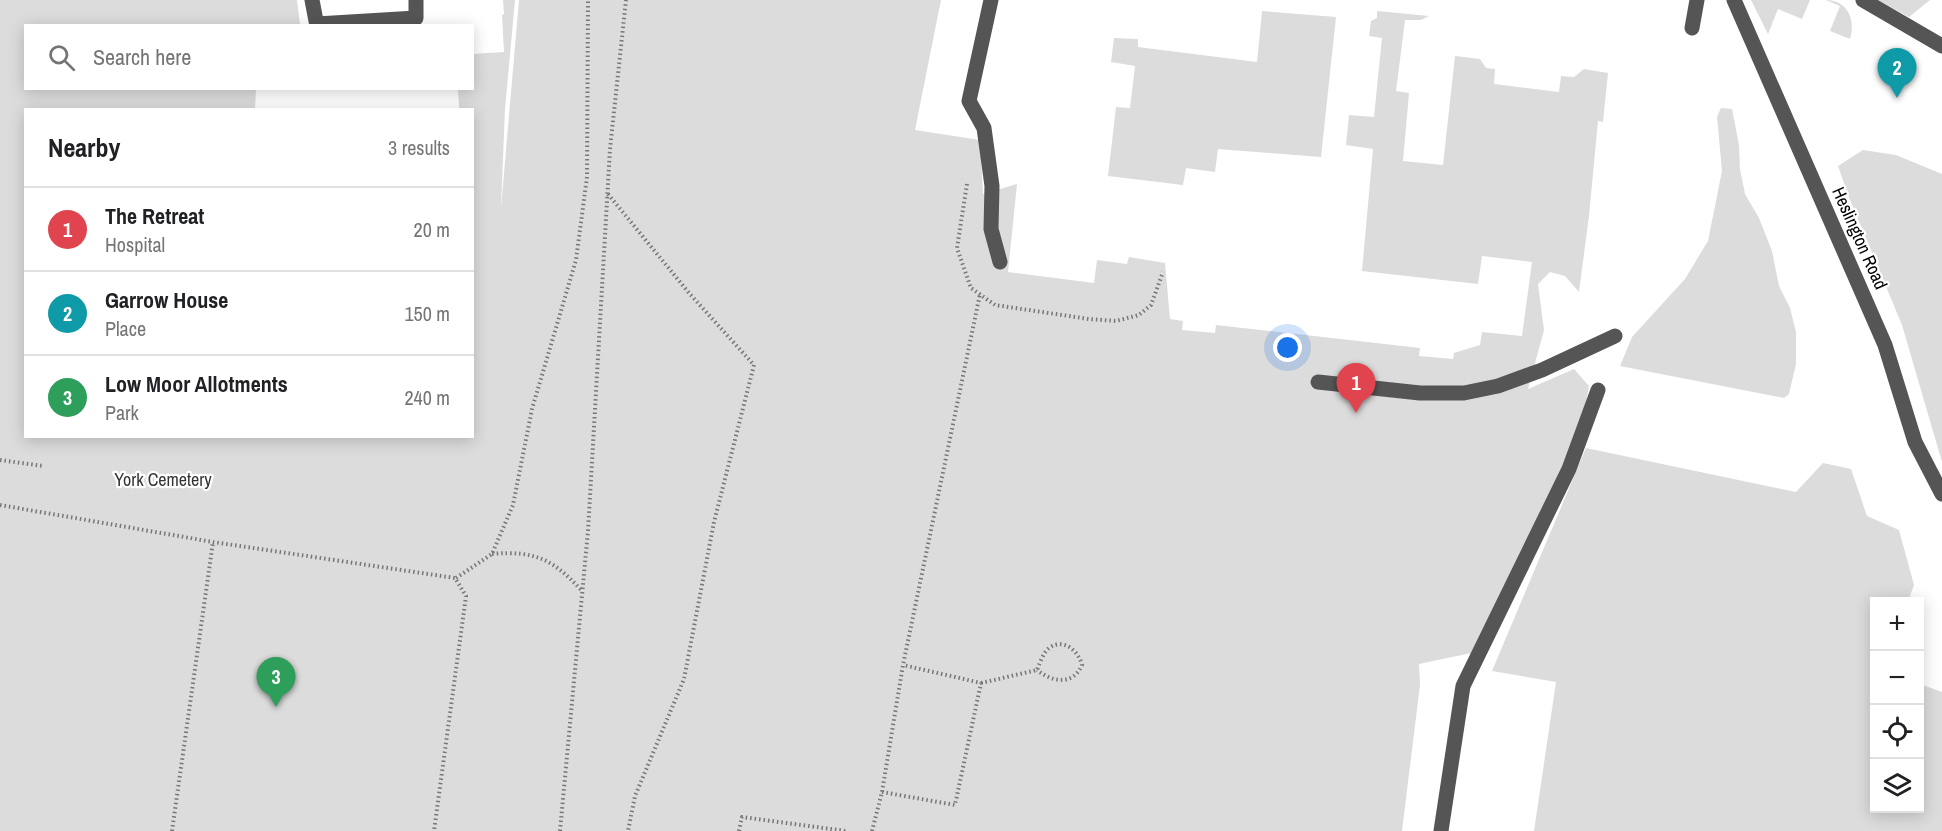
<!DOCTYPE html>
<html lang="en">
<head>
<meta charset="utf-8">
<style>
  :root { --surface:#fff; --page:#f2f2f2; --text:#202124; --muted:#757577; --line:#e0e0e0; --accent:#db2777 }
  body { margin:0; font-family:"Archivo Narrow",sans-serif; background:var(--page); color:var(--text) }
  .controls { position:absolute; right:18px; bottom:18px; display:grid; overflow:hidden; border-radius:0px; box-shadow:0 3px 15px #0003 }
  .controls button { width:54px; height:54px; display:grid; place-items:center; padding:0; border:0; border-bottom:2px solid var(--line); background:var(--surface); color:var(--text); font:30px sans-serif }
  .you { position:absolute; left:1288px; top:348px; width:21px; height:21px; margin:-15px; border:4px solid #fff; border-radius:50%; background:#1a73e8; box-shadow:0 0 0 9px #1a73e833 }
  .badge { display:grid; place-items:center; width:39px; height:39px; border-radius:50%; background:var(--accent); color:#fff; font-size:20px; font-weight:700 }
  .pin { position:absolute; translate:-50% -50px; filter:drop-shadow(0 2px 3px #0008) }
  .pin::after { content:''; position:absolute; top:32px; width:21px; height:18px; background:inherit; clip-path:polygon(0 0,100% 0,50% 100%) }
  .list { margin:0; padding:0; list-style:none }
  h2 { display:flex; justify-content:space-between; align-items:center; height:78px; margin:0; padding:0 24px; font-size:26px }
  h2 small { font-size:20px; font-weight:400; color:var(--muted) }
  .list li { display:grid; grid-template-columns:39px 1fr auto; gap:18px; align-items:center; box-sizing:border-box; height:84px; padding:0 24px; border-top:2px solid var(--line) }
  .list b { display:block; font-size:22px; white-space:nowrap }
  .list p { margin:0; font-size:20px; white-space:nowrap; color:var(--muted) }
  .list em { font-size:20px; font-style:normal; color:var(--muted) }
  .icon { flex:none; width:33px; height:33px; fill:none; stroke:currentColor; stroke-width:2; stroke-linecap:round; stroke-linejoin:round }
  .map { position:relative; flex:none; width:1942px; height:831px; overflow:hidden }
  .search { position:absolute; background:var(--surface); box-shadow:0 3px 15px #0003; left:24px; top:24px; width:450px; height:66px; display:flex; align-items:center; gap:15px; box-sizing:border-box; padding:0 21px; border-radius:0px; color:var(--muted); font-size:22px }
  .panel { position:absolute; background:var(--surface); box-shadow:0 3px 15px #0003; left:24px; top:108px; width:450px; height:330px; border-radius:0px }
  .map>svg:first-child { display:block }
  .green { fill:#dcdcdc }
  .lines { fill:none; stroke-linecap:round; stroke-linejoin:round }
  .path { stroke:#777; stroke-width:4; stroke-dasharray:1.5 3; stroke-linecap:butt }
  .minor { stroke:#555; stroke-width:15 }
  .labels { text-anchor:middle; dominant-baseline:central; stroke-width:4.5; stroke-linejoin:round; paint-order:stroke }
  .street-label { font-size:18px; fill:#000; stroke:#fff }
  .park-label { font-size:18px; fill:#333; stroke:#fff }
</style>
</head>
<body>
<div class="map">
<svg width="1942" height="831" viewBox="0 0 1942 831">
  <rect width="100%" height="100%" fill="#fff"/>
  <g class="green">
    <path d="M0,0H297L300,25L26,26V88L256,89L255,109L26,110V436H472V110L428,109L459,108L458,89L472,88L473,54L504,52L502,15L504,14L503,0H515L505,109L501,208L519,0H941L915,130L980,140L983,194L1017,184L1008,272L1094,283L1097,260L1127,264L1129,257L1165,263L1170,319L1183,321L1182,330L1215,333L1216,325L1420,348L1419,356L1453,359L1454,353L1480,345L1482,332L1522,336L1532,262L1482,256L1478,284L1362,271L1373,149L1346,145L1349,115L1374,117L1382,38L1369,36L1371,21L1377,18V11L1429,16L1421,20H1405L1396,91L1409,93L1403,161L1443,165L1455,56L1480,59L1486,68L1495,69L1494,84L1559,92L1561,76L1574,77L1584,69L1608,73L1603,122L1598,121L1589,216L1579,292L1565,276L1550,272L1538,284L1544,330L1528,389L1574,369L1589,386L1579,440L1476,652L1419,664L1420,685L1402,831H0Z"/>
    <path d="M1751,0H1810L1802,19L1778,9L1768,34Z"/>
    <path d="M1826,0C1848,0 1856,21 1850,39L1830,31L1840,6Z"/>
    <path d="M1878,0H1930L1909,17Z"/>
    <path d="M1262,11L1336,17L1321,157L1218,149L1215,172L1186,168L1183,185L1108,176L1116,107L1130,108L1135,66L1111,62L1114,38L1138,39V47L1257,62Z"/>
    <path d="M1721,108L1732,109L1739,145L1740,169L1745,194L1759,218L1772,251L1779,286L1790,308L1796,332V364L1789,394L1784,398L1620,366L1632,337L1685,279L1708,241L1722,171L1717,117Z"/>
    <path d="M1863,150L1896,155L1942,174V462L1902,325L1848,195L1838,166Z"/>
    <path d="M1586,448L1796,492L1823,463L1851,469L1867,516L1899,530L1914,585L1908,601L1874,602V808H1920V684L1942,692V831H1534L1556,682L1492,671Z"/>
  </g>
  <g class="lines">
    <g class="path">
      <path d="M967,184L957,248L971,288L995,305L1089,319L1116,321L1139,315L1151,305L1163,272"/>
      <path d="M608,194L689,293L754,365L714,522L684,679L635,796L628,831"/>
      <path d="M0,460L43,466"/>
      <path d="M0,505L213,542L455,578L466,596L434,831"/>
      <path d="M492,554C535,550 554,560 582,591"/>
      <path d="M456,578L492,554L513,505L532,409L576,260L587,177L588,0"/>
      <path d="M981,683L1037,670C1040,663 1043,653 1049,648C1064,637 1079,652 1082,665C1073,686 1052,682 1037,670"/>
      <path d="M882,792L955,805L981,683L903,665"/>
      <path d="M172,831L213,542"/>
      <path d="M560,831L588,531L610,149L626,0"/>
      <path d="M739,831L742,817L846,831"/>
      <path d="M872,831L882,792L903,665L980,294"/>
    </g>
    <g class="minor">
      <path d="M312,0L317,26"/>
      <path d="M991,0L969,101L984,128L992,186L991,229L1000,262"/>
      <path d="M1734,0L1885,345L1915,442L1942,494"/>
      <path d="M1863,0L1942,46"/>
      <path d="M317,24L416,18V0"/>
      <path d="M1692,28L1697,0"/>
      <path d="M1318,382L1420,393H1464L1498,386L1542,370L1615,336"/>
      <path d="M1441,831L1463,686L1569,469L1598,390"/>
    </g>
  </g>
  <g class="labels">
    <g class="street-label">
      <text transform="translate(1860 238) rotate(66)">Heslington Road</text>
    </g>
    <g class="park-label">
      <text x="163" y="479">York Cemetery</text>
    </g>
  </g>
</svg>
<div class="controls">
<button>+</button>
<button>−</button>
<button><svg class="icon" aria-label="locate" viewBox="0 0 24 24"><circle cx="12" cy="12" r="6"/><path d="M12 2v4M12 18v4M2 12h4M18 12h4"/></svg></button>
<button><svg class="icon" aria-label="layers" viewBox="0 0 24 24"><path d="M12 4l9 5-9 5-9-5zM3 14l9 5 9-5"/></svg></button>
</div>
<div class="you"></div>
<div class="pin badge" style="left:1356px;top:413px;background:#e0444e">1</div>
<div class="pin badge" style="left:1897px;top:98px;background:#0f9aa8">2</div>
<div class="pin badge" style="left:276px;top:707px;background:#2e9e5b">3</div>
<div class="search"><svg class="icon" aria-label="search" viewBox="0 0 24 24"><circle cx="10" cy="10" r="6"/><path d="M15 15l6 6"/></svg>Search here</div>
<section class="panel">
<h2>Nearby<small>3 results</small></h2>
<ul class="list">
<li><span class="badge" style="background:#e0444e">1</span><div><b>The Retreat</b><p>Hospital</p></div><em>20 m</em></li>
<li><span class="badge" style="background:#0f9aa8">2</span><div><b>Garrow House</b><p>Place</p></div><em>150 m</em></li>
<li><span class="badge" style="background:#2e9e5b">3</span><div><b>Low Moor Allotments</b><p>Park</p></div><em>240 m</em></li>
</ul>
</section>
</div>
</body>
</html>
